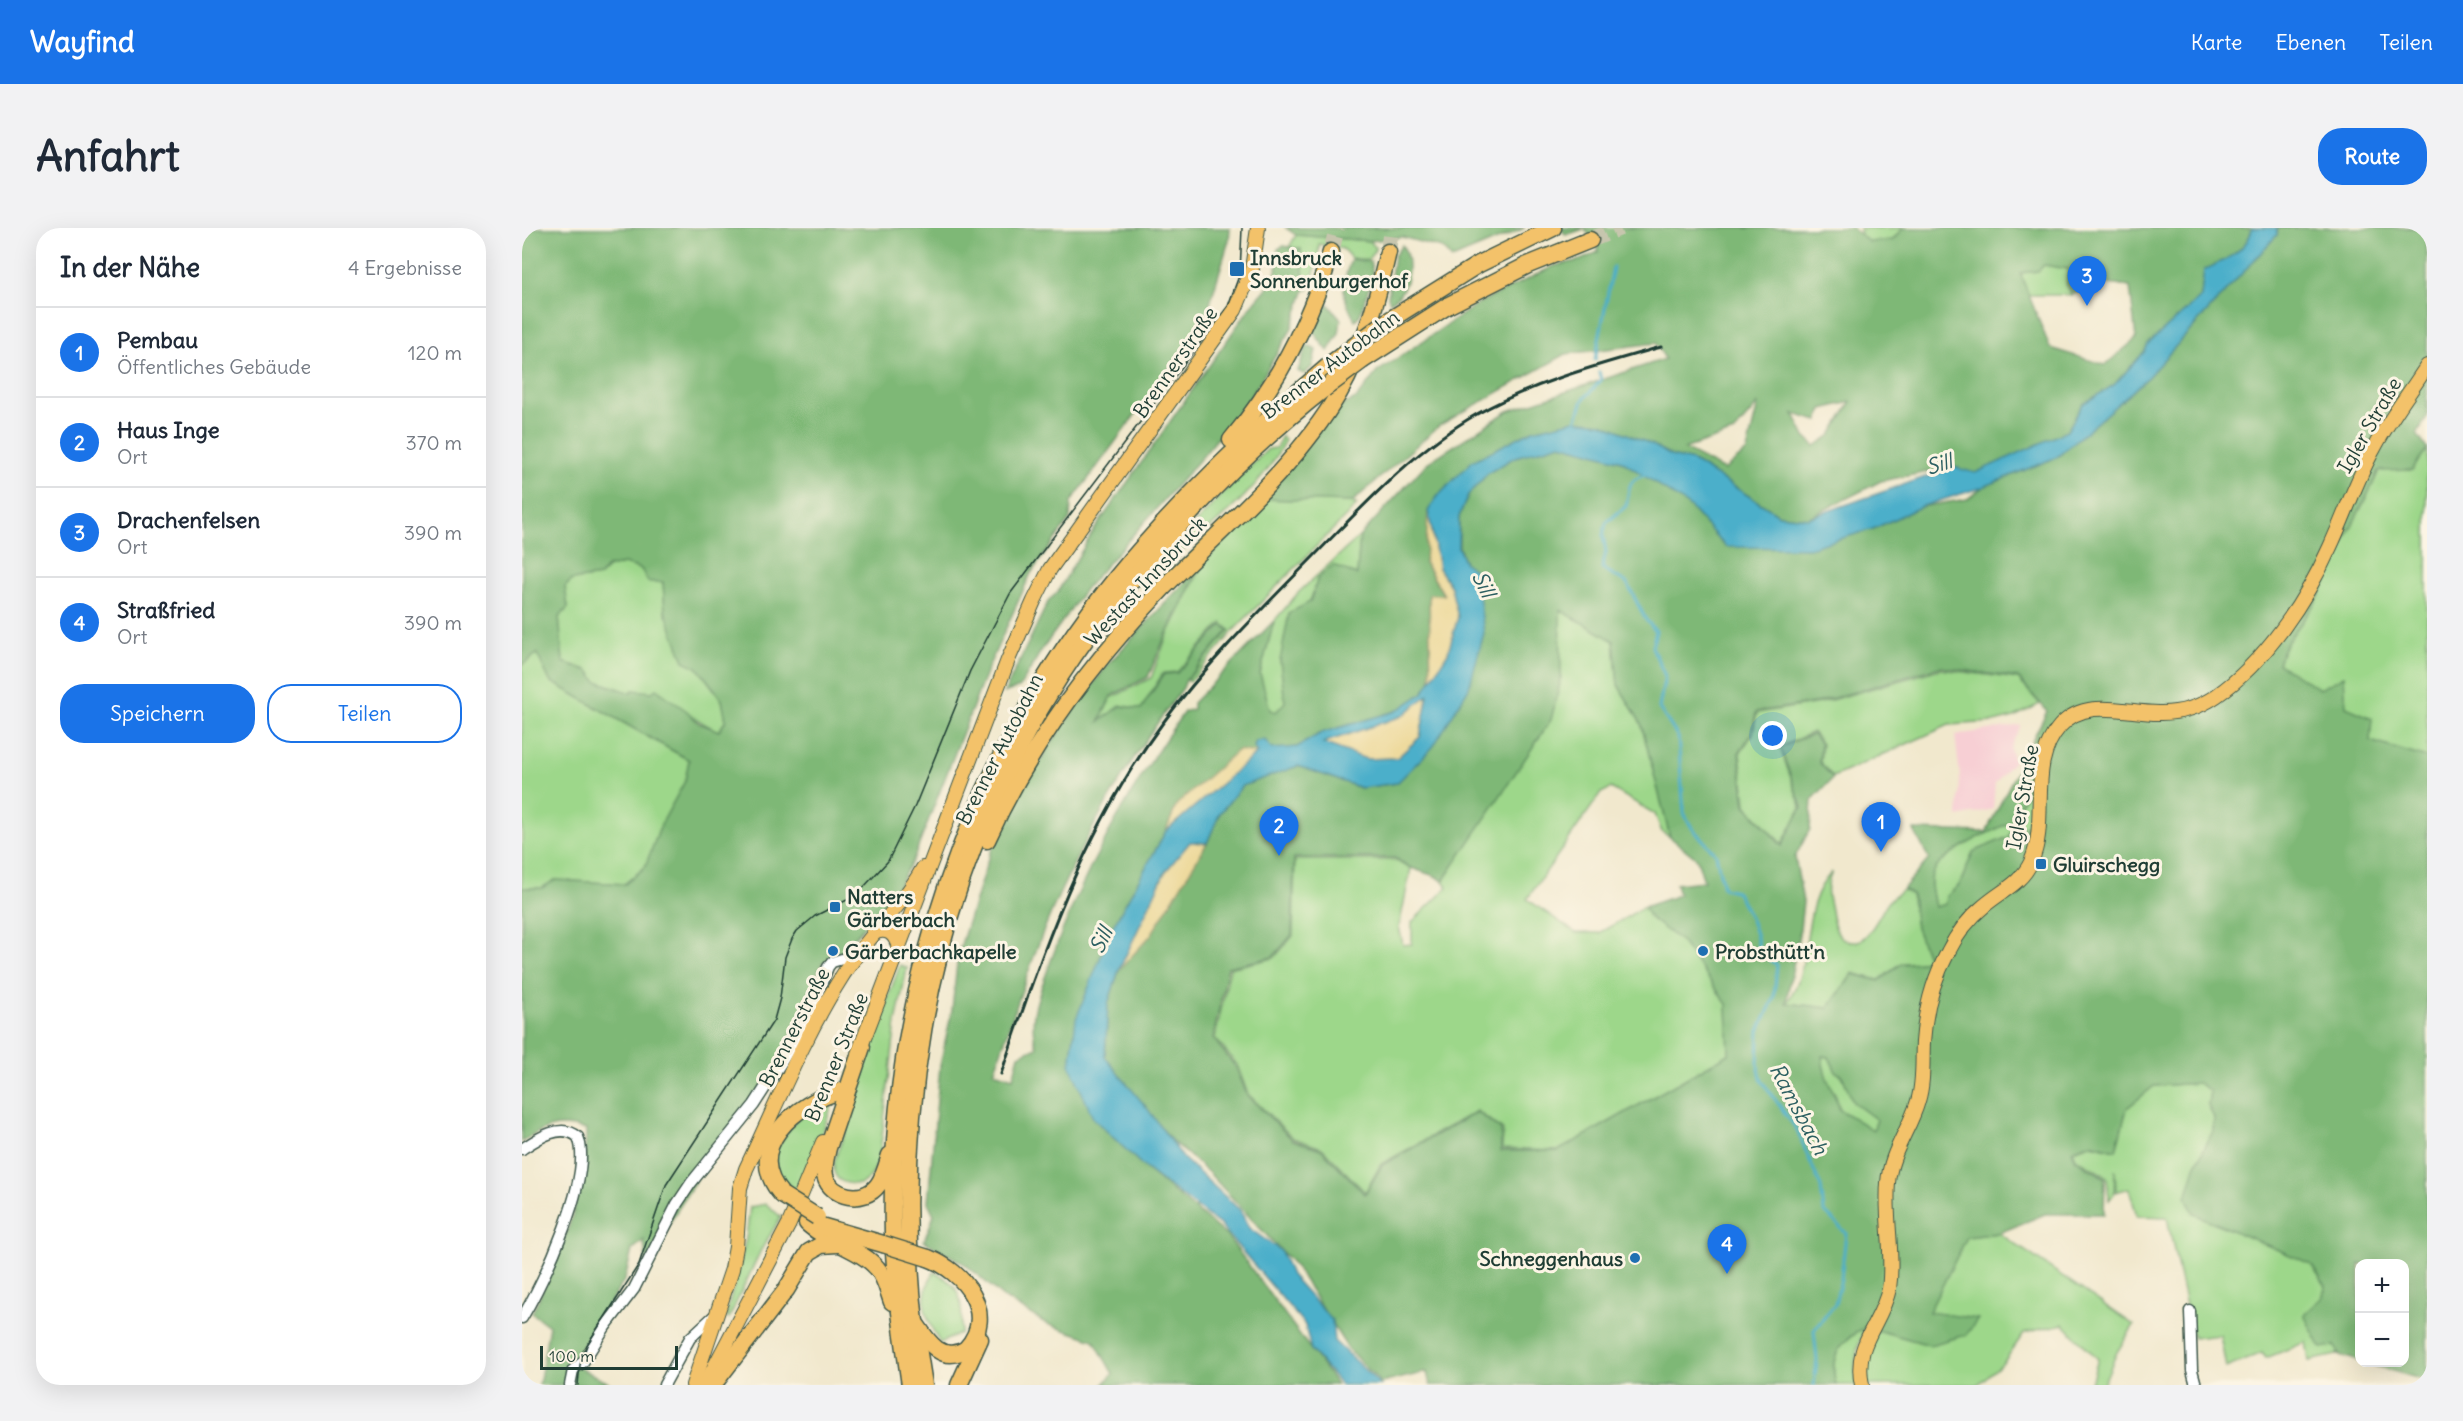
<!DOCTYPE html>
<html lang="de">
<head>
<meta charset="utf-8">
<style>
  :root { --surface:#fff; --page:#f2f2f3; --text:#1f2937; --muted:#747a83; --line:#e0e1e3; --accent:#1a73e8 }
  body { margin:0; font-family:Delius,sans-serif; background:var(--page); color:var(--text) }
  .controls { position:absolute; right:18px; bottom:18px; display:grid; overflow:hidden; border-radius:12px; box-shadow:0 6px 24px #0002 }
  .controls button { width:54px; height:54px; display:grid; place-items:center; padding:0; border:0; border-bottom:2px solid var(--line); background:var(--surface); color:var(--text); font:30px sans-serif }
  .scale { position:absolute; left:18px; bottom:15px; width:138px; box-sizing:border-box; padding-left:6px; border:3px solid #1f3d34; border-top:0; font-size:16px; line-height:21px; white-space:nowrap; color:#1f3d34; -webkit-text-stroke:4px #fcf5e5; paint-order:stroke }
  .you { position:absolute; left:1251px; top:508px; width:21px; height:21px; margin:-15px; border:4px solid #fff; border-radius:50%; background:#1a73e8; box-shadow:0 0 0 9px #1a73e833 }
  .badge { display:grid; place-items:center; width:39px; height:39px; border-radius:50%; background:var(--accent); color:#fff; font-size:20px; font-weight:700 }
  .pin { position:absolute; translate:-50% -50px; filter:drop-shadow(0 2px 3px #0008) }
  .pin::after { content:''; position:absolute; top:32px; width:21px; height:18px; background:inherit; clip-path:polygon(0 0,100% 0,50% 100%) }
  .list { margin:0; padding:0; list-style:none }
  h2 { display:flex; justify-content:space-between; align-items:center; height:78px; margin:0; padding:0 24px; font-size:26px }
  h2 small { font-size:20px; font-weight:400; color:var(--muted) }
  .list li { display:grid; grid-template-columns:39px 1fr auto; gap:18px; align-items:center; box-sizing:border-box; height:90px; padding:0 24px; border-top:2px solid var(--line) }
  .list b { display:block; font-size:22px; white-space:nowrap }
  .list p { margin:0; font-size:20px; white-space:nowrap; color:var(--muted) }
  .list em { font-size:20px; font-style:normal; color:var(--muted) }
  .actions { display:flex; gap:12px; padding:18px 24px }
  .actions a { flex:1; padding:14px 0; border:2px solid var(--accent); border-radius:24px; text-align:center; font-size:21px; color:var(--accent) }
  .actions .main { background:var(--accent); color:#fff }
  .map { position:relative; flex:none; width:1905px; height:1157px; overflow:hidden; border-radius:24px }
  header { display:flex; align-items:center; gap:36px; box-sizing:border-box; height:84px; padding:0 30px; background:var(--accent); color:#fff }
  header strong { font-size:28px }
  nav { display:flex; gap:33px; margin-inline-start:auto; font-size:21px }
  .intro { display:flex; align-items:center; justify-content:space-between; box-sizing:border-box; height:144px; padding:0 36px }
  h1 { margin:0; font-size:42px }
  .button { padding:15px 27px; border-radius:24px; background:var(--accent); color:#fff; font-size:21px; font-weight:700 }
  main { display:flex; gap:36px; padding:0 36px }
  aside { flex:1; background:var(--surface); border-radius:24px; box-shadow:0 6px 24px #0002 }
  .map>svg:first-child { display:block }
  .built { fill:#f7cfd4 }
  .green { fill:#9dd78a; stroke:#5e8a5f; stroke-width:1.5 }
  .forest { fill:#7eb876; stroke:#4e7a55; stroke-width:1.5; fill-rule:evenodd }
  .sand { fill:#eeda9e; stroke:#868c69; stroke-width:1.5 }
  .water { fill:#4bafca; stroke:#35767f; stroke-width:1.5; fill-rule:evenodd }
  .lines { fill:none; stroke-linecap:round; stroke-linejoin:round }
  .stream { stroke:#4bafca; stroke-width:3 }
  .highway-tunnel { stroke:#c7c6ae; stroke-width:16; stroke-dasharray:16 8; stroke-linecap:butt }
  .minor-casing { stroke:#3e574b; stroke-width:13 }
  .major-casing { stroke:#3e574b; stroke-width:16 }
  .highway-casing { stroke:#3e574b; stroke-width:19 }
  .minor { stroke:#fff; stroke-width:10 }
  .major { stroke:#f3c26a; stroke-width:14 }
  .highway { stroke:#f3c26a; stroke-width:16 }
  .tram { stroke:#1f3d34; stroke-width:1.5 }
  .rail { stroke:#1f3d34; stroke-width:3 }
  .highway-bridge-casing { stroke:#3e574b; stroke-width:19; stroke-linecap:butt }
  .highway-bridge { stroke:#f3c26a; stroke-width:16 }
  .poi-dot { fill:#1f6fb2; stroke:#fcf5e5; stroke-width:2 }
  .labels { text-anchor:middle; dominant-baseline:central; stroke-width:6; stroke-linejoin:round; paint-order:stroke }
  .poi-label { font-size:20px; font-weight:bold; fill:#1f3d34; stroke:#fcf5e5; text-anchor:start }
  .street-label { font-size:20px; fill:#1f3d34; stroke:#fcf5e5 }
  .water-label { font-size:21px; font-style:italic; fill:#2c5f61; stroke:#fcf5e5 }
</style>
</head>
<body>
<header>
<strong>Wayfind</strong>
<nav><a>Karte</a><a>Ebenen</a><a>Teilen</a></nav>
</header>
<div class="intro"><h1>Anfahrt</h1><a class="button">Route</a></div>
<main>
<aside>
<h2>In der Nähe<small>4 Ergebnisse</small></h2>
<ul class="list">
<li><span class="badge">1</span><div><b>Pembau</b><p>Öffentliches Gebäude</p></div><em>120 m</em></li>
<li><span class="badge">2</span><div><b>Haus Inge</b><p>Ort</p></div><em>370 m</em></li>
<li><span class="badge">3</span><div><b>Drachenfelsen</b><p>Ort</p></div><em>390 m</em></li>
<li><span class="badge">4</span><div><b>Straßfried</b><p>Ort</p></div><em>390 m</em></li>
</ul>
<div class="actions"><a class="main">Speichern</a><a>Teilen</a></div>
</aside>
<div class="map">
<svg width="1905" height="1157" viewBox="0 0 1905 1157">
  <rect width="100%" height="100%" fill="#fcf5e5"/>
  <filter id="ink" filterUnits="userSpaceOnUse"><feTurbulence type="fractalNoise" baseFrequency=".0167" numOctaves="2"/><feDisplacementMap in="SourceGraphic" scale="12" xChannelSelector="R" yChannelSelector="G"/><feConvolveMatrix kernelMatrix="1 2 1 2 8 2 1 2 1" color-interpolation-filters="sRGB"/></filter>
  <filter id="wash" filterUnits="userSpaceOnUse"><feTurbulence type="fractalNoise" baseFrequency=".008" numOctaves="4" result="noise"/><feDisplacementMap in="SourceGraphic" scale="24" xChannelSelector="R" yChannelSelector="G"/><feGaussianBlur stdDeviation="1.35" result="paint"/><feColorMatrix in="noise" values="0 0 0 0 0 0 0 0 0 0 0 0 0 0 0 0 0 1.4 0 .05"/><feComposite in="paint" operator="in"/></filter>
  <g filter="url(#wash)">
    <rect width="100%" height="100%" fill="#f1e8cd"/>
    <path class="built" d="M1499,497L1488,520L1492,533L1473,555L1471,581L1436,589L1438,549L1433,507Z"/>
    <g class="green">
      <path d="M1338,0H1381L1371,12L1347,14L1339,8Z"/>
      <path d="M774,7L848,13L854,20L846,32L829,30L821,21L797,16L796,33L786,62L783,61L779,22L767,19Z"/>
      <path d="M1522,37L1546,41L1545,57L1549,67H1506L1498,45L1516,43Z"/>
      <path d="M760,208L763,212C741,259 696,293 657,326L656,331L629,359L628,356L647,324L702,264L746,221L754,220Z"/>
      <path d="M1905,221V530L1848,513L1824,479L1756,436C1762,411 1782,395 1794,373C1807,351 1816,328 1826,305C1836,284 1848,265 1857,242H1890Z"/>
      <path d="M742,271L830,274L835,277L712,402L668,454L665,452L708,402L700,395L655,444L641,445L619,481L598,477L578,493L589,470L629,450L645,408L682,334Z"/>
      <path d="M838,308L835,347L796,350L788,374L758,433L763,475L754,484L748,482L738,446L752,393L777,364Z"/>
      <path d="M102,336L119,341L141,354L143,383L175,439L200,472L204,492L197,503C162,489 155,466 111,462L109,465L74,453L67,443L41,434L37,389L46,380L43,359L50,352L78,348L85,340Z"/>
      <path d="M1038,381L1092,413L1096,457L1119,495L1148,609L1140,604L1133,586L1089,560L1079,565L1005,671L1054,705H1077L1122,679L1128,690L1159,713L1205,776L1207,826L1036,923L980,921L981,902L955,883L859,936L843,964L800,920L771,910L726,866L715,837L693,810L708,740L752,730L771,708L773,632H873L889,640L877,699L881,717L890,716V694L926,659L921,653L1029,491L1039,451Z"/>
      <path d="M15,425L28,453L167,532L163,553L139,597L123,639L102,656L33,652L20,660H0V437Z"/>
      <path d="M1418,441L1496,451L1518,476L1492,489L1472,494L1427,497L1311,549L1298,534L1300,516L1291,504L1258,519L1279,579L1260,616L1224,577L1223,565L1216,566L1218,552L1222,561L1218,525L1231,506L1235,485L1299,475Z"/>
      <path d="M1509,555L1508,597L1490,603L1486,609L1451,624L1438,656L1426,668L1425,676L1413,680C1412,671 1408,660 1409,652C1411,628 1471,602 1490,594Z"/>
      <path d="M1310,644C1301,664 1308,670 1310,689C1312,697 1315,708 1323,712C1344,723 1356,688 1366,674C1370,669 1375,666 1380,662L1389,666L1394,700L1407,734L1379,735L1357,752L1331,745L1306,780L1264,775C1294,738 1275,680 1310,644Z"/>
      <path d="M378,737L385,740L374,794L357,932L349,948L339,956C291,958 320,918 327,895C329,887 328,879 329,871Z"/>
      <path d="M1299,828L1307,829L1314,844L1320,847L1331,874L1355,892L1351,903L1318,882L1313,865L1303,851Z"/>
      <path d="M1676,855L1688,863L1686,877L1692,890L1691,903L1673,939L1672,986L1789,1036L1804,1057L1800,1070L1812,1118L1819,1126L1787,1133L1784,1114L1744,1130L1740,1125L1704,1140L1698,1107L1671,1110L1645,989L1615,988L1607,960L1594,964L1593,941L1592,966L1587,972L1585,949L1554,930L1551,922L1569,916L1594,922L1605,880L1632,858Z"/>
      <path d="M312,871L294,923L272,969L253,947V922L275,890Z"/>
      <path d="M244,976L259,989L239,1022L207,1090L204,1088L224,1011L228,979Z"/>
      <path d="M1477,1005L1612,1097L1595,1124L1581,1157L1569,1155L1576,1131L1541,1096L1502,1105L1482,1134L1455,1157H1345L1343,1131L1355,1102L1408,1117L1406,1085L1445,1009Z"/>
      <path d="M412,1044C442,1057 440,1076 439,1105L418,1115C403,1089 395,1072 412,1044Z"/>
      <path d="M1344,1099C1334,1117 1331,1137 1335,1157H1314C1306,1127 1319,1112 1344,1099Z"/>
    </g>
    <g class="forest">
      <path d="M0,0H708L707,12L683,92L549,274L548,291L509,345L466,440L391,632L373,663L320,724L300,735L259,832L228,882L196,915L124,1034L122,1012L110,1022L103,1051L60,1120L58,1140L87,1155L86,1157H17L27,1098L10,1085C38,1026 64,968 64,902C37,894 24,898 0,914V660H20L33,652L103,656L123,639L139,597L163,553L167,532L28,453L15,426L0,437ZM102,336L119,341L126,354H141L143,383L162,433L175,439L193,462L200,472L204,492L197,503L177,495L165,483L134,461L130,464L111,462L109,465L74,453L67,443L41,434L37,389L46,380L43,359L50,352L78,348L85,339Z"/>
      <path d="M764,0H1003L930,31L920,20L880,9L848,13L774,7Z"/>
      <path d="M1038,0H1330L1347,14L1371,12L1381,0H1730C1727,22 1700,34 1682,42L1679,69L1626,116L1623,123L1592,157L1561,176L1545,203L1453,246L1432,239L1359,253L1286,290L1257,287L1171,233L1149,228L1131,217L1011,202L951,233L915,269L903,335L922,368L907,367L909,453L901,465L874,483L799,505L775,519L735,525L655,576L644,603L590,700L571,890L623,940L706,1009L815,1157H581L591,1146L572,1112L525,1096L482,1070L443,1036L402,1013L412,987L406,974L418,838L430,782L436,726L468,625L496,566L542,496L586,436L679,337L644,407L626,449L589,468L577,494L599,478L619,481L642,446L655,445L700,397L707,402L664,452L661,460C609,528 566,602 531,680C508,733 491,790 472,844L491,850L497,827L515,819C504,790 519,763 528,735C561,642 606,565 662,484L671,481V475L752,393L738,446L748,482L754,484L763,474L758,433L767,385L788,374L796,350L811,337L835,347L838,308L905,235L986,183L1143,131L1134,115L1044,126L918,197L830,274L742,271L814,180L834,171L855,144L959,74L1032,38L1059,32L1076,24V17L1062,1L1044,7ZM1522,37L1546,41L1545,57L1549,67L1578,55L1608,59L1614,111L1583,137L1528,120L1498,45L1516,43ZM1329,174L1309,207L1293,218L1283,209L1272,186L1296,193L1300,181ZM1236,176L1225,223L1202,242L1162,221L1212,204Z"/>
      <path d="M1756,0H1905V189L1895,206L1905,221L1890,242L1856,243C1848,265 1836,284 1826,306C1816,328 1807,351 1794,373C1782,395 1762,410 1756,436L1798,461L1822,448L1824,479L1850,490L1848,513L1905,530V1153L1843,1135L1882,1134V1036H1838L1837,1133L1814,1126H1818L1812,1118L1799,1120L1782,1087L1800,1070L1804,1058L1789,1036L1672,986L1664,969L1673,939L1691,903L1692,890L1686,877L1688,863L1676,855L1632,858L1605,880L1594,922L1569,915L1550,922L1553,931L1583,950L1582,986H1523L1477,1005L1445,1009L1407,1084L1456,1091L1444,1107L1408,1117L1344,1099C1319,1112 1306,1127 1314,1157H908L905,1144L859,1155L826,1121L774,1039L687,945L649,912L583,829L586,776L597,742L629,706L685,615L698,585L720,558L776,538L839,560L875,555L947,460L943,335L937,319V289L946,267L966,245L993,229L1039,216L1100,233L1167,278L1204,319L1351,301L1398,279L1445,271L1461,259L1535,229L1622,153L1755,7ZM1038,382L1092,413L1096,457L1119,495L1148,609L1175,631L1182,653L1154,656L1157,667L1122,679L1128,690L1159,713L1205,776L1207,826L1036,923H979V902L955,884L860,937L843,966L799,921L771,912L725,867L714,839L691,810L706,739L751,729L770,707L772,630H873L889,640L913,648L921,653L1029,492L1039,451ZM1418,439L1496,450L1525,483L1464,604L1392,602L1407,631L1381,661L1390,666L1394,700L1407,733L1379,736L1357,753L1331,746L1306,780L1264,775L1278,701L1281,674L1273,629L1288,601L1290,572L1311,550L1297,534L1299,516L1291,506L1258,519L1280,579L1260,618L1223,577L1217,525L1230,505L1234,484L1298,474ZM1509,556L1508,597L1490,603L1486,609L1451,624L1438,656L1425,668L1424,676L1413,679C1412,671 1408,660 1409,652C1411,628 1471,602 1490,594ZM1300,828L1307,829L1314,844L1320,847L1331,874L1355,892L1351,902L1318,882C1312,862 1302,851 1300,828Z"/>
      <path d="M880,17C891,34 887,64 868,74L866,69L872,28Z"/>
      <path d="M761,18L779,21L783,61L769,102L727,172L681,228L564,360L519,423L498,459L482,465L527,372L535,365L572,302L727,81L751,53L755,39L756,21Z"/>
      <path d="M829,31L849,34L851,47L838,87L833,92C818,66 820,57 829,31Z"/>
      <path d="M806,76L819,91L817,105L806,123L792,105L795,90Z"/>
      <path d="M787,118L794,122L790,139L782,146L776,143L783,121Z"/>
    </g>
    <g class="sand">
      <path d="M906,283L917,340L929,359L936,389L926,425L909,453L907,366L922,367L903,335Z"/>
      <path d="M906,466L898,509L875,530L844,531L800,515L880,488Z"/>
      <path d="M716,522L735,525L644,603L655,576Z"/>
      <path d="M668,614L685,615L629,707L597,742L643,644Z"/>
    </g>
    <path class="water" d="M1730,0H1755V7L1622,153L1535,229L1461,259L1398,279L1351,301L1287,320L1204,319L1167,278L1100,233L1039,216L993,229L966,245L946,267L937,289L936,319L943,335L954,344L962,405L947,460L911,519L875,555L839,560L776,538L720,558L698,585L685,615L668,614L643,644L597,742L586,776L583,829L625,880L662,931L718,982L727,1000L759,1023L769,1047L810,1092L812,1113L859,1157H819L789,1122L783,1097L698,997L623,940L571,890L548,837L554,791L590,700L644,603L735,525L732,519L734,513L743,512L750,521L775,519L799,505L874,483L901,465L926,425L936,389L929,359L917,340L906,283L915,269L950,233L1011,202L1053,192L1080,195L1131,217L1149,228L1171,233L1257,287L1286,290L1432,239L1453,245L1545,203L1561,176L1592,157L1623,123L1626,116L1679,69L1682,42C1700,34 1727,22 1730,0ZM906,467L898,509L875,530L844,531L801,515L880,488Z"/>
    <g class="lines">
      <g class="stream">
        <path d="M1073,132L1091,39"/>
        <path d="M1053,196L1061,172L1079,152L1077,144"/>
        <path d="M1124,247C1104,251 1108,262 1104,278L1084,295L1081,307L1084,324L1080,340L1105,355L1124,392L1134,403L1130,419L1143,448L1137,480L1156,509L1162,585L1170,600L1194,626L1201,660L1214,663C1225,682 1235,701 1237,722L1255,737L1252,770L1237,803L1236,837L1240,853L1275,902L1299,959L1302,983L1324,1005L1319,1051L1313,1076L1292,1102L1295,1132L1292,1157"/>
      </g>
    </g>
  </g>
  <g filter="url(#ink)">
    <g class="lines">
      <g class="highway-tunnel">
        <path d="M1068,12L1098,0"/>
        <path d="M809,24L815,0"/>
        <path d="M866,24L869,0"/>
      </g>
      <g class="minor-casing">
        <g id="minor">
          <path d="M0,921C15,911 39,894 56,909C72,948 21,1054 0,1090"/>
          <path d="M1668,1083L1670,1142L1674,1157"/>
          <path d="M48,1157L51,1142L61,1134L83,1099L112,1061L155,976L169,955L232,877L259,835L287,787L306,739L310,734L320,731L329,735"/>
          <path d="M142,1157L168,1110L194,1086"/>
        </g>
      </g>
      <g class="major-casing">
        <g id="major">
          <path d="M351,705C365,699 373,705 377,720"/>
          <path d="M336,826L486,432L512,373L528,341L713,82L730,41L736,0"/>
          <path d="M171,1157L210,1041L214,1019L218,960L224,941C254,878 281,810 319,750C343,711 379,680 401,640"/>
          <path d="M183,1157L267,996L301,914"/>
          <path d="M1340,1157C1331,1115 1359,1097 1367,1061C1372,1026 1363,990 1366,955C1368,925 1388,901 1396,873C1402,854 1400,833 1401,814C1403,782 1411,752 1426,724C1435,706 1447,690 1462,678C1479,663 1499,656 1509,634C1528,591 1504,536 1538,498C1565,468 1605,486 1639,485C1659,485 1678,479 1694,468C1743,434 1784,373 1808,319C1823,287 1834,253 1851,222C1866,193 1887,166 1905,138"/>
        </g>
      </g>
      <g class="highway-casing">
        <g id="highway">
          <path d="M861,96L957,36L1031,0"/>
          <path d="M841,132L927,77L1006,37L1068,12"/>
          <path d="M709,212C756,156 788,93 809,24"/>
          <path d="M465,612C507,518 570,434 641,360C702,299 773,240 817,165C842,121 855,72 866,24"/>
          <path d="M340,819L306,920C304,929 301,938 303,948C309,970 342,976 356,957C362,949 365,937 368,927"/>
          <path d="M260,967C219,920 275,874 319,863"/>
          <path d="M285,995C305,1014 339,1021 355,1040C363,1049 366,1063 370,1074"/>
          <path d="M295,997L361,1016"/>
          <path d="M394,1096C406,1114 420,1136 444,1121C476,1086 442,1043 406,1030"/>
          <path d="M191,1157L264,1062L287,1024L299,1017L315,1016"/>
          <path d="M388,1157C381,1107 373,1056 371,1006C365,768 446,533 595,349C660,270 733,200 811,134"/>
          <path d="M402,1157C361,920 400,674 526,468C560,411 602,360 646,310C694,256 745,206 802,161"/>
          <path d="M437,1157L458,1111"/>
        </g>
      </g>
      <use href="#minor" class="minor"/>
      <use href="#major" class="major"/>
      <use href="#highway" class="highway"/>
      <path class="tram" d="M56,1157L58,1137L65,1117L117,1036L144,957L252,792L258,770L263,729L270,711L275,703L293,688L325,672L340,661L366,633L393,578L448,443L488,366L706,78L718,45L720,0"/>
      <path class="rail" d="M479,846C520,724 562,601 640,496C685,435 739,382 792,328C842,277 892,222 955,186C1012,154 1076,137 1139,119"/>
      <g class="highway-bridge-casing">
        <g id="highway-bridge">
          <path d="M811,134L861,96"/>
          <path d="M802,161L841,132"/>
          <path d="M260,967L295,989"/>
          <path d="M361,1016L406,1030"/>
        </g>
      </g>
      <use href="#highway-bridge" class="highway-bridge"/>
    </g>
  </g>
  <g class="poi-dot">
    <rect x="707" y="33" width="16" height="16" rx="3"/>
    <rect x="1513" y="630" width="12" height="12" rx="3"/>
    <rect x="307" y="673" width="12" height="12" rx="3"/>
    <circle cx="311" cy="723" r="6"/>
    <circle cx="1181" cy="723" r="6"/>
    <circle cx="1113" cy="1030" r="6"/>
  </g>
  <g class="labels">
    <g class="poi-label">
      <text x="728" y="29">Innsbruck<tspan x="728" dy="23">Sonnenburgerhof</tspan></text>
      <text x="1531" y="636">Gluirschegg</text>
      <text x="325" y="668">Natters<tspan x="325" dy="23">Gärberbach</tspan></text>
      <text x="323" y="723">Gärberbachkapelle</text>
      <text x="1193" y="723">Probsthütt'n</text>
      <text x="1101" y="1030" text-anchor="end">Schneggenhaus</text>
    </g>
    <g class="street-label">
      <text transform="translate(653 134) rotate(-55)">Brennerstraße</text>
      <text transform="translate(808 136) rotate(-37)">Brenner Autobahn</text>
      <text transform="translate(1847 197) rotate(-60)">Igler Straße</text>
      <text transform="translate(623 353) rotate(-47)">Westast Innsbruck</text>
      <text transform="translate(477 521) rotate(-63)">Brenner Autobahn</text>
      <text transform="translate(1500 569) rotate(-80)">Igler Straße</text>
      <text transform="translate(272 799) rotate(-63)">Brennerstraße</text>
      <text transform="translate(314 829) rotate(-68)">Brenner Straße</text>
    </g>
    <g class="water-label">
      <text transform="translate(1417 236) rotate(-17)">Sill</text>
      <text transform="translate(962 356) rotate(64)">Sill</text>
      <text transform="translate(579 712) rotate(-65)">Sill</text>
      <text transform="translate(1277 881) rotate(62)">Ramsbach</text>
    </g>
  </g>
</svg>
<div class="controls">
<button>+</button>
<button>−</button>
</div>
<div class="scale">100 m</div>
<div class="you"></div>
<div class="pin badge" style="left:1359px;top:624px">1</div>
<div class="pin badge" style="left:757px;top:628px">2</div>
<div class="pin badge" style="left:1565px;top:78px">3</div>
<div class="pin badge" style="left:1205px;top:1046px">4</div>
</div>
</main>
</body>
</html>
